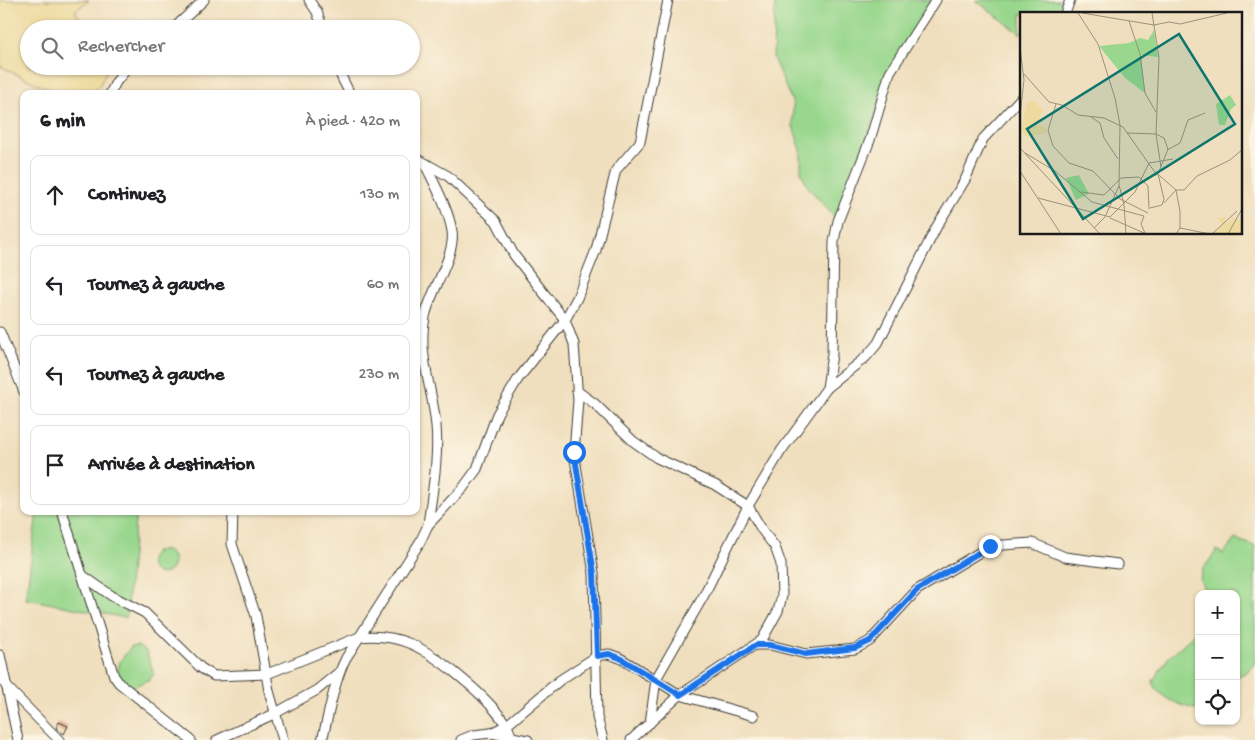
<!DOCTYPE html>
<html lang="fr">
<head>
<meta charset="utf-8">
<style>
  :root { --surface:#fff; --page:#f2f2f2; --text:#202124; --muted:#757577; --line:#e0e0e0 }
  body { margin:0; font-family:"Gochi Hand",sans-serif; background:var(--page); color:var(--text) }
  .controls { position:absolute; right:15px; bottom:15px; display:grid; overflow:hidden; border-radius:10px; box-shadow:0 1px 4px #0004 }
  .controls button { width:45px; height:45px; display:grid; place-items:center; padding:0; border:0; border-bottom:1px solid var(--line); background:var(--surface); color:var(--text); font:25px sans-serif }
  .stop { position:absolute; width:15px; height:15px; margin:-11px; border:4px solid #1a73e8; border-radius:50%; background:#fff }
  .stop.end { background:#1a73e8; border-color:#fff; box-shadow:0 1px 5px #0008 }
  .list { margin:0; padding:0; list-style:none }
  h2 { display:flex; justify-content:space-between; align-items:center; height:65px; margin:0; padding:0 20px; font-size:21px }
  h2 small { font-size:16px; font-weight:400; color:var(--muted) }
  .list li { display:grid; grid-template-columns:32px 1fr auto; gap:15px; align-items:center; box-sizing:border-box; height:80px; margin:0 10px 10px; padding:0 10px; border:1px solid var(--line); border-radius:10px }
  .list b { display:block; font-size:19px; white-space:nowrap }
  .list em { font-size:16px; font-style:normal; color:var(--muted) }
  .icon { flex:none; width:28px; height:28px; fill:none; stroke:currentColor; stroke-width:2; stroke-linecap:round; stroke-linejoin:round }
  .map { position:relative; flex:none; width:1255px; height:740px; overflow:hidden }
  .search { position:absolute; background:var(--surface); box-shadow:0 1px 4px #0004; left:20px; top:20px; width:400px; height:55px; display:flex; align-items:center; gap:12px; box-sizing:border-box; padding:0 18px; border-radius:28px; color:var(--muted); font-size:19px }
  .panel { position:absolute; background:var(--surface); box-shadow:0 1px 4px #0004; left:20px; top:90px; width:400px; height:425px; border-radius:10px }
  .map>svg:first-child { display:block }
  .green { fill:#98d78d; stroke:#5a7a54 }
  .sand { fill:#eeda9e; stroke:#857b5d }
  .building { fill:#de9e7a }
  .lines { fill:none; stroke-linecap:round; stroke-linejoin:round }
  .minor-casing { stroke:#3c3934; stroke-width:11 }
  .minor { stroke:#fff; stroke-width:9 }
  .route { stroke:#1a73e8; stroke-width:6 }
  .inset-road { fill:none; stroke:#9b917d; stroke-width:1 }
  .view { fill:#0f766e; fill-opacity:0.15; stroke:#0f766e; stroke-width:2.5 }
  .inset-edge { fill:none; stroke:#1c1c1c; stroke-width:2.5 }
</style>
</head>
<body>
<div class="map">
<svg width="1255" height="740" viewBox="0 0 1255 740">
  <rect width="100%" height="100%" fill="#fcf5e5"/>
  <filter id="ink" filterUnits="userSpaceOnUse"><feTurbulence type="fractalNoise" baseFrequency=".02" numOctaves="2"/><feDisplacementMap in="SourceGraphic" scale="10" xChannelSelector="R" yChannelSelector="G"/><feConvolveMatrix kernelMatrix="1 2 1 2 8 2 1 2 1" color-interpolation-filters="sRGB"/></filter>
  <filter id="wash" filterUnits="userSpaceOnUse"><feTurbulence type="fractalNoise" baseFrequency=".0096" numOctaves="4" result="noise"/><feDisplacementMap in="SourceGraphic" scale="20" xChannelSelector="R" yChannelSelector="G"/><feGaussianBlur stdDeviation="1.12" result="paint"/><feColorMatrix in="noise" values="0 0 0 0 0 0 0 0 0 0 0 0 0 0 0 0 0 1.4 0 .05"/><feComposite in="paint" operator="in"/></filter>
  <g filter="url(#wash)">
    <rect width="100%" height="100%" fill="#f0dfbe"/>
    <g class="green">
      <path d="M775,0H937L895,61L837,220L808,187L801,172V150L793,126V104L773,58Z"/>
      <path d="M975,0H1067L1062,14H1021V34Z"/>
      <path d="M37,511H136L126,618L26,599Z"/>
      <path d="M1235,539L1255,546V663L1247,672L1236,677V594H1206L1200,579L1203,569L1217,550L1223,554Z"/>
      <circle cx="162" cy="562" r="12"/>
      <path d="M1199,626V707L1194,709C1178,704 1157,698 1153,681L1168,658L1190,638Z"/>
      <path d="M138,646L146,651L154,674L150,679L129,689L117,676L120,661L131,647Z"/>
    </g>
    <path class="sand" d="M0,0H89L75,11L82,22L94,29H29V66H109C105,73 101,85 95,90C73,107 21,76 0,66Z"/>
    <g id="blocks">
      <path class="building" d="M59,722L68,726L64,734L56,728Z"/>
    </g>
  </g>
  <g filter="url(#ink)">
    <use href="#blocks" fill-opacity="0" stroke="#3c3934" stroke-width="1"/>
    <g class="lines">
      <g class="minor-casing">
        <g id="minor">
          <path d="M309,0L317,12L323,29"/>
          <path d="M1065,14L1070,0"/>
          <path d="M173,29L204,0"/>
          <path d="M336,66L350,94"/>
          <path d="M110,94L116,82L129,66"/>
          <path d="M416,158L448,176L496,221L514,255L565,320L574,344L578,400L574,453L594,573L597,717L603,740"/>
          <path d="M425,164C435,185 448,208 452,231C456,255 430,292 425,317C417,355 433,389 436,426C439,459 432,492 428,525"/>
          <path d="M0,332L24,392"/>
          <path d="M827,388L832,354L834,241L838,221L870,140L890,72L936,0"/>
          <path d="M577,391L595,404L633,441L657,458L715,485L748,506L762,530L775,547L781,564L782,596L778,611L762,640L680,695L631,740"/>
          <path d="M62,511L114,676L119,683L191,740"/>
          <path d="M233,511L232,544L256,616L269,691L283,740"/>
          <path d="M82,575L112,596L145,613L201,668L214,676L267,674L359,637C377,635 394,637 411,644C438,655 509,712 512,740"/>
          <path d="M756,645H770L806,654L855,649L870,641L917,590L990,546L1032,543L1065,557L1118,564"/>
          <path d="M0,655L18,740"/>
          <path d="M0,677L6,686L59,740"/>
          <path d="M650,723L656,679L704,595L748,506L781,451L827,388L866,357L878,343L937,226L965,180L983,139L1021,98"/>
          <path d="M491,733L528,740"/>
          <path d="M217,740L274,714L317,690L338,673"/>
          <path d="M322,740C329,714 334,681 346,658L420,542L428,525L463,488L477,469L497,414L518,379L565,320L577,298L596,250L616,170L640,142L668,0"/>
          <path d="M461,740L473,735L491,733L507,725L560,680L597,656L609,654L620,658L680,695L754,716"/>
        </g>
      </g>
      <use href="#minor" class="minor"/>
    </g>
  </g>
  <g class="lines" filter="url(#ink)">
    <path class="route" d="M574,452L594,573L597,656L609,654L620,658L680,695L756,645H770L806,654L855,648L870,641L917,590L990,546"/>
  </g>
  <g transform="translate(1020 12)">
    <rect width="222" height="222" fill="#f0dfbe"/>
    <path d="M134,18L138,45L121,43L125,81L105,66L79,34L109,31L120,26L128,28ZM210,83L216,93L211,97L205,113H199L196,92ZM59,163L69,182L56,188L46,166Z" fill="#98d78d"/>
    <path d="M14,89L23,98L17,113L26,115V121L7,125L1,120L7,90ZM205,205L207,211L213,206L222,208V222H192L203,213L198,206Z" fill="#eeda9e"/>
    <path class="inset-road" d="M58,1L78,32L95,86L100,113L99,173L104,192L106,222M62,1L134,13L149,10L160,12L207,1M132,1L139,45L136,122L141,155M109,9L120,42L125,81L136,100M0,35L4,68L0,104M4,62L29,90L42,93L58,103L84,106L103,115L134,159L156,178L160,199V216L156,222M36,92L28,118L33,134L49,151L73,159L100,187L128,201M71,105L80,111L84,126L98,147M107,121L136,122L144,126L148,137L138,162M0,136L80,222M147,138L160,131L168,108L185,101M5,141L35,159L72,190L124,204M0,159L41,222M125,168L138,162L144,187L142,193L130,196M61,180L84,183L101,166L119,165L128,174L129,197M18,186L90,205L115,180L129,151L153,147M144,191L156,178H164L177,164L210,148L223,137M124,204L121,212L125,221M90,206L124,221M74,216L85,205L99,174M160,216L190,222M192,222L217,199M208,222L223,195"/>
    <path class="view" d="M159,22L215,112L63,207L7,117Z"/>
    <rect width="222" height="222" class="inset-edge"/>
  </g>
</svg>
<div class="controls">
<button>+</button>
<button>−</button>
<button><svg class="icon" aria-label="locate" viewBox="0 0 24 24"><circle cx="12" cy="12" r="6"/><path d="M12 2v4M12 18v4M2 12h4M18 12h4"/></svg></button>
</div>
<div class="stop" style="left:574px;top:452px"></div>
<div class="stop end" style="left:990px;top:546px"></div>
<div class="search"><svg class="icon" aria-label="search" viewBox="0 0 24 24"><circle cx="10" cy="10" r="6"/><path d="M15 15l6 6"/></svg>Rechercher</div>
<section class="panel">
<h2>6 min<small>À pied · 420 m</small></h2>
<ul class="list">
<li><svg class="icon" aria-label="ahead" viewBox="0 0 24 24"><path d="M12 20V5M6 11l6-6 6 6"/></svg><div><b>Continuez</b></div><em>130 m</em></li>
<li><svg class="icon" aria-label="left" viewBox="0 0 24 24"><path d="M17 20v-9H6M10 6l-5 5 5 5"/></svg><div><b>Tournez à gauche</b></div><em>60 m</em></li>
<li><svg class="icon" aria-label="left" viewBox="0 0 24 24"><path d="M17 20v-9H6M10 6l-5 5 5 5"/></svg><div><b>Tournez à gauche</b></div><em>230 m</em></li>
<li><svg class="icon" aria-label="arrive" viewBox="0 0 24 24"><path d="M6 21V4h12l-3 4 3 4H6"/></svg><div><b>Arrivée à destination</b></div></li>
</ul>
</section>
</div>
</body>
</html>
